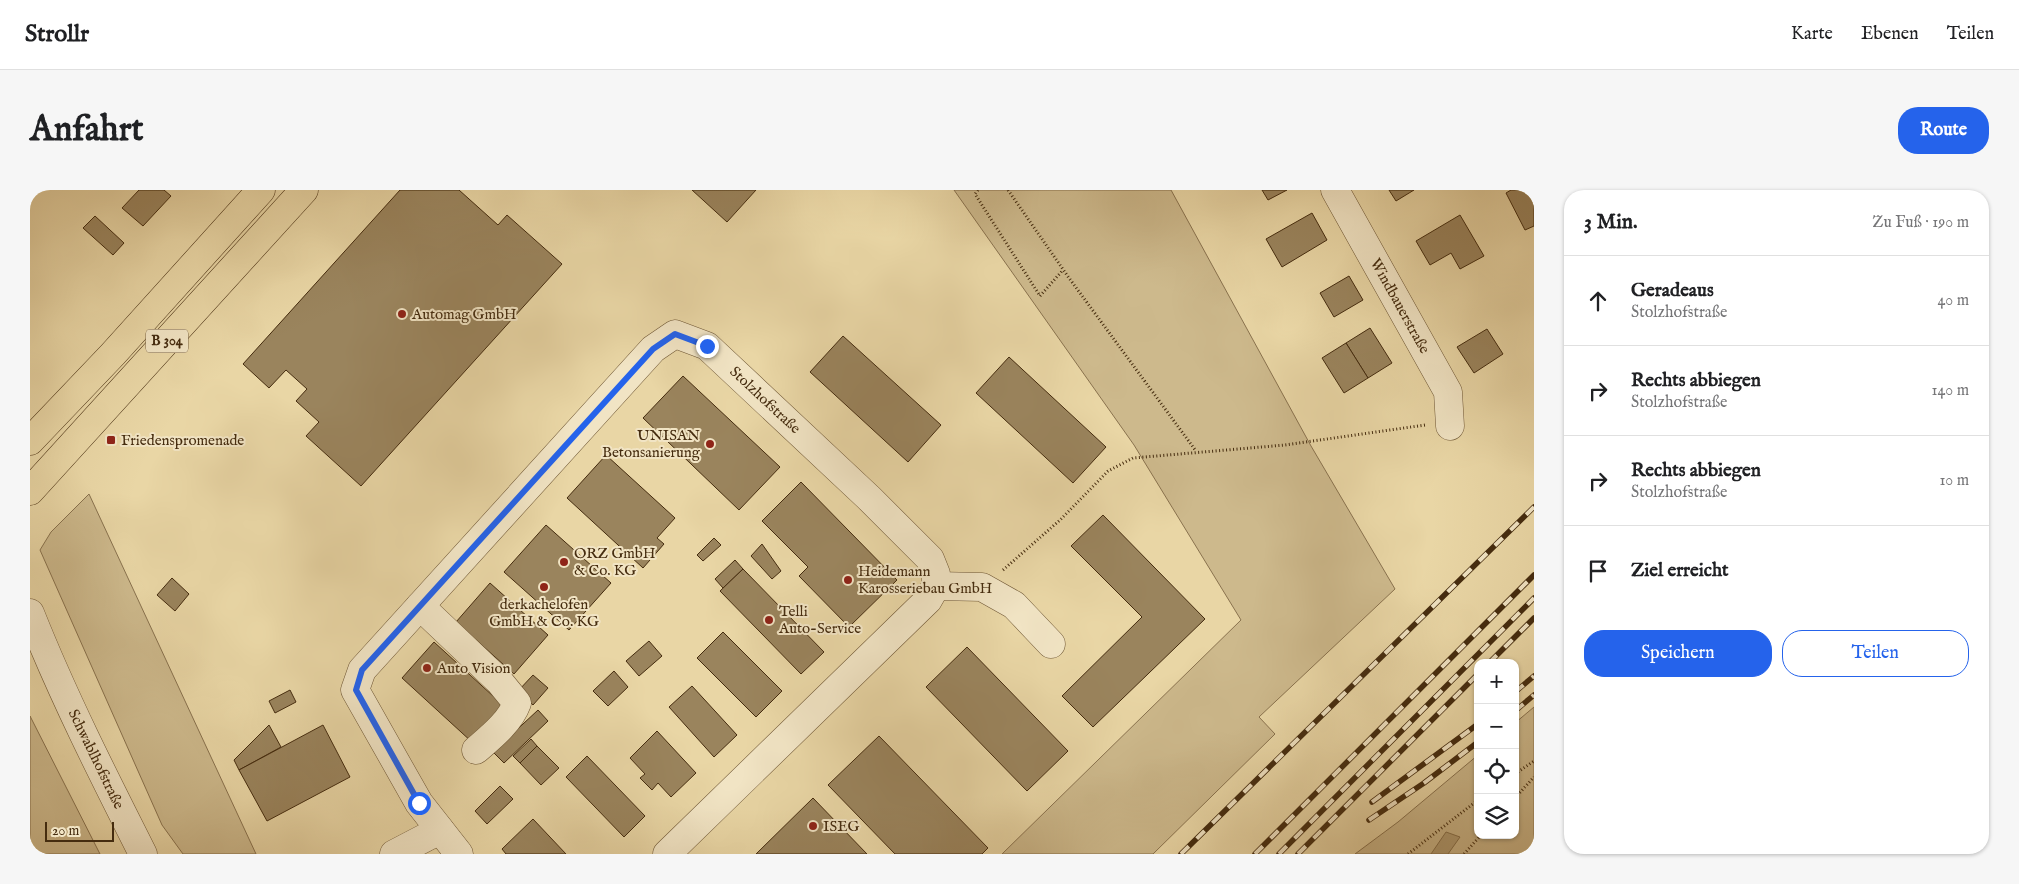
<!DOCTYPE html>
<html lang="de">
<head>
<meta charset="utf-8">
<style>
  :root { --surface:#fff; --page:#f6f6f6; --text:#202124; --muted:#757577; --line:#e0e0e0; --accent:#2563eb }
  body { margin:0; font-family:"IM FELL English",serif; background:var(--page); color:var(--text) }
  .controls { position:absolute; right:15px; bottom:15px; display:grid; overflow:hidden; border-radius:10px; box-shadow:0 1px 4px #0004 }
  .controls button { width:45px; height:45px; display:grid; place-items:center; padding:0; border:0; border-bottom:1px solid var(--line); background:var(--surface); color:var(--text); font:25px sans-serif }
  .scale { position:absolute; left:15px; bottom:12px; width:69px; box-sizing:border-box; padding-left:5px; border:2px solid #452c0f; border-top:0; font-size:14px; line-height:18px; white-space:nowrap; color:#452c0f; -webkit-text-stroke:4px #f1e4c4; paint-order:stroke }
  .stop { position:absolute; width:15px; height:15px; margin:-11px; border:4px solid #2563eb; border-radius:50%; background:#fff }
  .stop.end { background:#2563eb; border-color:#fff; box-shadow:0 1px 5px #0008 }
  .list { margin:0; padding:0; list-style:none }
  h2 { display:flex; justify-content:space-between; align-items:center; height:65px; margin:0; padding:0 20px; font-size:21px }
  h2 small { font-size:16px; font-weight:400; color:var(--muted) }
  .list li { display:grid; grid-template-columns:32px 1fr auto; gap:15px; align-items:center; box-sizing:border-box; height:90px; padding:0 20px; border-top:1px solid var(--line) }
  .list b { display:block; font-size:19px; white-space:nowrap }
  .list p { margin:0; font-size:16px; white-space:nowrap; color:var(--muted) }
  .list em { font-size:16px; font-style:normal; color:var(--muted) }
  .actions { display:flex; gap:10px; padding:15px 20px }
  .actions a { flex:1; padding:11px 0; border:1px solid var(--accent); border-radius:20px; text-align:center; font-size:18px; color:var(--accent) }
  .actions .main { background:var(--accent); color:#fff }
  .icon { flex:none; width:28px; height:28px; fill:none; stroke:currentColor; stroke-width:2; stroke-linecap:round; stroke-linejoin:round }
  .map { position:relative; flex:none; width:1504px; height:664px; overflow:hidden; border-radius:20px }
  header { display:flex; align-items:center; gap:30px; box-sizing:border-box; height:70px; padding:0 25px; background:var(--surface); border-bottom:1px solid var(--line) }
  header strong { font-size:24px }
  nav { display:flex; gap:28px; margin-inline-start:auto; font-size:18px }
  .intro { display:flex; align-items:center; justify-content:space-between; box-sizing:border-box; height:120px; padding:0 30px }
  h1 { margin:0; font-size:35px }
  .button { padding:12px 22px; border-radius:20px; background:var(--accent); color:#fff; font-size:18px; font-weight:700 }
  main { display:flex; gap:30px; padding:0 30px }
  aside { flex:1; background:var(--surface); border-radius:20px; box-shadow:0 1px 4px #0004 }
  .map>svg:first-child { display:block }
  .green { fill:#cdb98c; stroke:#89724e }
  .water { fill:#b19c72; stroke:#866f4a }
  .building { fill:#9a845d; stroke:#452c0f }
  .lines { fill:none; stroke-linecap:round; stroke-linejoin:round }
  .minor-casing { stroke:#6e5634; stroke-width:29 }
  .major-casing { stroke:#452c0f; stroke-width:29 }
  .path { stroke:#452c0f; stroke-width:3; stroke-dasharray:1 2.5; stroke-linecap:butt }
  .minor { stroke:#f1e4c4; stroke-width:28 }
  .major { stroke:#e9d6a5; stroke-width:28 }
  .rail-casing { stroke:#452c0f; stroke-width:5.5 }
  .rail { stroke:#f1e4c4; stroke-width:4; stroke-dasharray:11; stroke-linecap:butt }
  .route { stroke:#2563eb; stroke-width:6 }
  .poi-dot { fill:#8f2418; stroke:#f1e4c4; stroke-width:2 }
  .labels { text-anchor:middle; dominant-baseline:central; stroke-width:4; stroke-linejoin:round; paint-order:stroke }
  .shield { fill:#f1e4c4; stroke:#796345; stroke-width:1 }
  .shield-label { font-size:14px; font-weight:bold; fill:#452c0f }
  .street-label { font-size:15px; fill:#452c0f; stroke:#f1e4c4 }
  .poi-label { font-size:15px; fill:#452c0f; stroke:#f1e4c4; text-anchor:start }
</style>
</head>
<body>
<header>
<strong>Strollr</strong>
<nav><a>Karte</a><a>Ebenen</a><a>Teilen</a></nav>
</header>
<div class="intro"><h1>Anfahrt</h1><a class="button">Route</a></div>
<main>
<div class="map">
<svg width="1504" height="664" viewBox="0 0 1504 664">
  <rect width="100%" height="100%" fill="#e9d6a5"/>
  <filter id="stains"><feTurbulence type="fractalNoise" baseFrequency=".004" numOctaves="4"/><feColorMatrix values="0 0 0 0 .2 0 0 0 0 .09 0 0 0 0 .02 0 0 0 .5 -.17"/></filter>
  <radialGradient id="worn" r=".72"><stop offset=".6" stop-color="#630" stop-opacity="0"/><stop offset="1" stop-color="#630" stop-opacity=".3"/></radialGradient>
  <g class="green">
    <path d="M924,0H1141L1281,256L1365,399L1229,527L1245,544L1123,664H972L1211,430L1104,255Z"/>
    <path d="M59,304L226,664H153L132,635L10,360L21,342Z"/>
    <path d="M1504,517V664H1325L1368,632L1448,565V645H1485V533Z"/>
    <path d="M0,526L70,664H0Z"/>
  </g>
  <path class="water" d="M1416,642L1430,647L1418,664H1401Z"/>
  <g class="building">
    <path d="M109,0H134L141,6L113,36L92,18Z"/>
    <path d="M370,0H429L468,35L477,25L532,74L331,296L276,246L289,232L266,211L277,199L256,180L239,198L213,174Z"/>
    <path d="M662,0H726L697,32Z"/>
    <path d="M1232,0H1257L1238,10Z"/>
    <path d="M1359,0H1384L1366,11Z"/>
    <path d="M1481,0H1500L1504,7V36L1495,40L1476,3Z"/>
    <path d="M1282,23L1297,50L1252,77L1236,49Z"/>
    <path d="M1430,25L1454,66L1430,79L1421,63L1400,75L1386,51Z"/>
    <path d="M65,26L94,53L83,65L53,38Z"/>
    <path d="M1319,86L1333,110L1304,127L1290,103Z"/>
    <path d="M1340,138L1362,173L1338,188L1316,153Z"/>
    <path d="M1457,139L1473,164L1444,183L1427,157Z"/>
    <path d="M813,146L911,235L878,272L780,182Z"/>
    <path d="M1316,153L1338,188L1314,203L1292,168Z"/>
    <path d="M979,167L1076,257L1043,293L946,203Z"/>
    <path d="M653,186L750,277L709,320L613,228Z"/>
    <path d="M576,265L645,328L627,348L634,354L613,378L537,308Z"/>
    <path d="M771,292L867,390L819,437L769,386L778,377L732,331Z"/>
    <path d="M1073,325L1175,429L1063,537L1032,506L1112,427L1041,356Z"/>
    <path d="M516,335L581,393L539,440L474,382Z"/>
    <path d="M684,348L691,355L673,371L667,365Z"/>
    <path d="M732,354L751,381L742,389L721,366Z"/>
    <path d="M705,370L713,379L693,398L685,389Z"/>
    <path d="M713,379L794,462L771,484L690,401Z"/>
    <path d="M142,388L159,404L145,421L127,405Z"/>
    <path d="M460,393L518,445L484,484L426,432Z"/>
    <path d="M693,442L752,501L726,527L667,468Z"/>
    <path d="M619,451L632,466L609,486L596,471Z"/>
    <path d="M404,452L475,517L443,553L372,488Z"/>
    <path d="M937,457L1038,561L997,601L896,497Z"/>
    <path d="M584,481L598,497L578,516L563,501Z"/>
    <path d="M503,485L518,498L503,515L488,501Z"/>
    <path d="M662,496L707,545L684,567L639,517Z"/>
    <path d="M260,500L266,512L245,523L239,511Z"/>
    <path d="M508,520L518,531L474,573L463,562Z"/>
    <path d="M239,535L251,557L209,580L204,570Z"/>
    <path d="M293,535L320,587L237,631L209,580Z"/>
    <path d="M627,541L666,583L641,607L628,593L622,600L610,588L615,584L600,568Z"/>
    <path d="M849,546L958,658L952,664H865L798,595Z"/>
    <path d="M501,549L507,556L490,573L483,566Z"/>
    <path d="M507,556L529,578L511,595L490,573Z"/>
    <path d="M557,566L615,626L594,647L536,587Z"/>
    <path d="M470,596L483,609L457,634L445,621Z"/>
    <path d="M783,608L837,664H726Z"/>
    <path d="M503,629L536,664H476L472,659Z"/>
  </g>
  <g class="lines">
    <g class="minor-casing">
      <g id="minor">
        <path d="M1305,0L1418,202L1420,236"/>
        <path d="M906,396L952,397L984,415L1021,454"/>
        <path d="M390,416L469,491L487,513C480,532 461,547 446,560"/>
        <path d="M0,423C33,506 73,585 113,664"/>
        <path d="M364,664L410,640"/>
        <path d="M429,664L389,613L325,500L332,480L623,159L645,144L677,156L839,308L900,369L906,384V396L898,410L637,664"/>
      </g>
    </g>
    <g class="major-casing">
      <g id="major">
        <path d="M0,251L83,164L231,0"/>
        <path d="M0,301L274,0"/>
      </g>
    </g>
    <g class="path">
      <path d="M948,0L945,4L1010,106L1033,80"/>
      <path d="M978,0L1039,88L1166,261"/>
      <path d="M973,380L1030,330L1078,281L1103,268L1255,255L1395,235"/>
      <path d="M1485,584L1504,571"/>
      <path d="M1485,608L1504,587"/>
      <path d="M1378,664L1448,610"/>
      <path d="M1434,664L1451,645"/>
    </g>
    <use href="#minor" class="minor"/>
    <use href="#major" class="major"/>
    <g class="rail-casing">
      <g id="rail">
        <path d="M1459,473L1504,428"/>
        <path d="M1485,502L1504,486"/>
        <path d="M1485,521L1504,505"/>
        <path d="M1342,612L1448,534"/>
        <path d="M1339,630L1394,593L1448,552"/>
        <path d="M1151,664L1504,317"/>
        <path d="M1225,664L1504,385"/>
        <path d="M1249,664L1504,408"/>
        <path d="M1268,664L1448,484"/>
      </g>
    </g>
    <use href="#rail" class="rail"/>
  </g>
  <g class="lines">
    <path class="route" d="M389,613L326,500L332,480L623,159L645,144L677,156"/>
  </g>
  <g class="poi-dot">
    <circle cx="372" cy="124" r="5"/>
    <rect x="76" y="245" width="10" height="10" rx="2.5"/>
    <circle cx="680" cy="254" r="5"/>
    <circle cx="534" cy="372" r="5"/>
    <circle cx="818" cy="390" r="5"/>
    <circle cx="514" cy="397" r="5"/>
    <circle cx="739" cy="430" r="5"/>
    <circle cx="397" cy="478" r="5"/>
    <circle cx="783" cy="636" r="5"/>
  </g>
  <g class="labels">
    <rect class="shield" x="116" y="139.5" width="42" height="23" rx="4"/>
    <g class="shield-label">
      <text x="137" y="151">B 304</text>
    </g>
    <g class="street-label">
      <text transform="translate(1370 116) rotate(61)">Windbauerstraße</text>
      <text transform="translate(735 210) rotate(43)">Stolzhofstraße</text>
      <text transform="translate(66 569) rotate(64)">Schwablhofstraße</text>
    </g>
    <g class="poi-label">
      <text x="382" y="124">Automag GmbH</text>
      <text x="670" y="245" text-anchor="end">UNISAN<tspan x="670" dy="17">Betonsanierung</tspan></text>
      <text x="91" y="250">Friedenspromenade</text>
      <text x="544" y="363">ORZ GmbH<tspan x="544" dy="17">&amp; Co. KG</tspan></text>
      <text x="828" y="381">Heidemann<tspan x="828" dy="17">Karosseriebau GmbH</tspan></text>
      <text x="514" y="414" text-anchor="middle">derkachelofen<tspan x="514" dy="17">GmbH &amp; Co. KG</tspan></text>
      <text x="749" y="421">Telli<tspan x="749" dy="17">Auto-Service</tspan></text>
      <text x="407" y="478">Auto Vision</text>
      <text x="793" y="636">ISEG</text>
    </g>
  </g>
  <rect width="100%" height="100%" filter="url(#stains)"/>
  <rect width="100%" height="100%" fill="url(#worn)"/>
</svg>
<div class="controls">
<button>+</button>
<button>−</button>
<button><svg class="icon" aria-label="locate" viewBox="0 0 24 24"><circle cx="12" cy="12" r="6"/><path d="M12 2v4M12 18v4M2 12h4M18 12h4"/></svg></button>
<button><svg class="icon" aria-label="layers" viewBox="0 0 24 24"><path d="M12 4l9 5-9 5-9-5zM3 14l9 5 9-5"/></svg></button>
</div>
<div class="scale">20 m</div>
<div class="stop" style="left:389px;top:613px"></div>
<div class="stop end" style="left:677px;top:156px"></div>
</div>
<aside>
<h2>3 Min.<small>Zu Fuß · 190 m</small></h2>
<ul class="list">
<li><svg class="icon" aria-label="ahead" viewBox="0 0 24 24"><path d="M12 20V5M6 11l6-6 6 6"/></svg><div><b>Geradeaus</b><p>Stolzhofstraße</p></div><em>40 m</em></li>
<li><svg class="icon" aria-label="right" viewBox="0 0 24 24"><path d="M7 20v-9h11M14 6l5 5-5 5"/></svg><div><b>Rechts abbiegen</b><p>Stolzhofstraße</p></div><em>140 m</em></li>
<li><svg class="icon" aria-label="right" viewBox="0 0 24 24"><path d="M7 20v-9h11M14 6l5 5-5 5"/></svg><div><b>Rechts abbiegen</b><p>Stolzhofstraße</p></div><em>10 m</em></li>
<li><svg class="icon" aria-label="arrive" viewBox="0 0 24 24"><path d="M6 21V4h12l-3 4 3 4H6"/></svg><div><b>Ziel erreicht</b></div></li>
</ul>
<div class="actions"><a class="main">Speichern</a><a>Teilen</a></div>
</aside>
</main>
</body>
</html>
